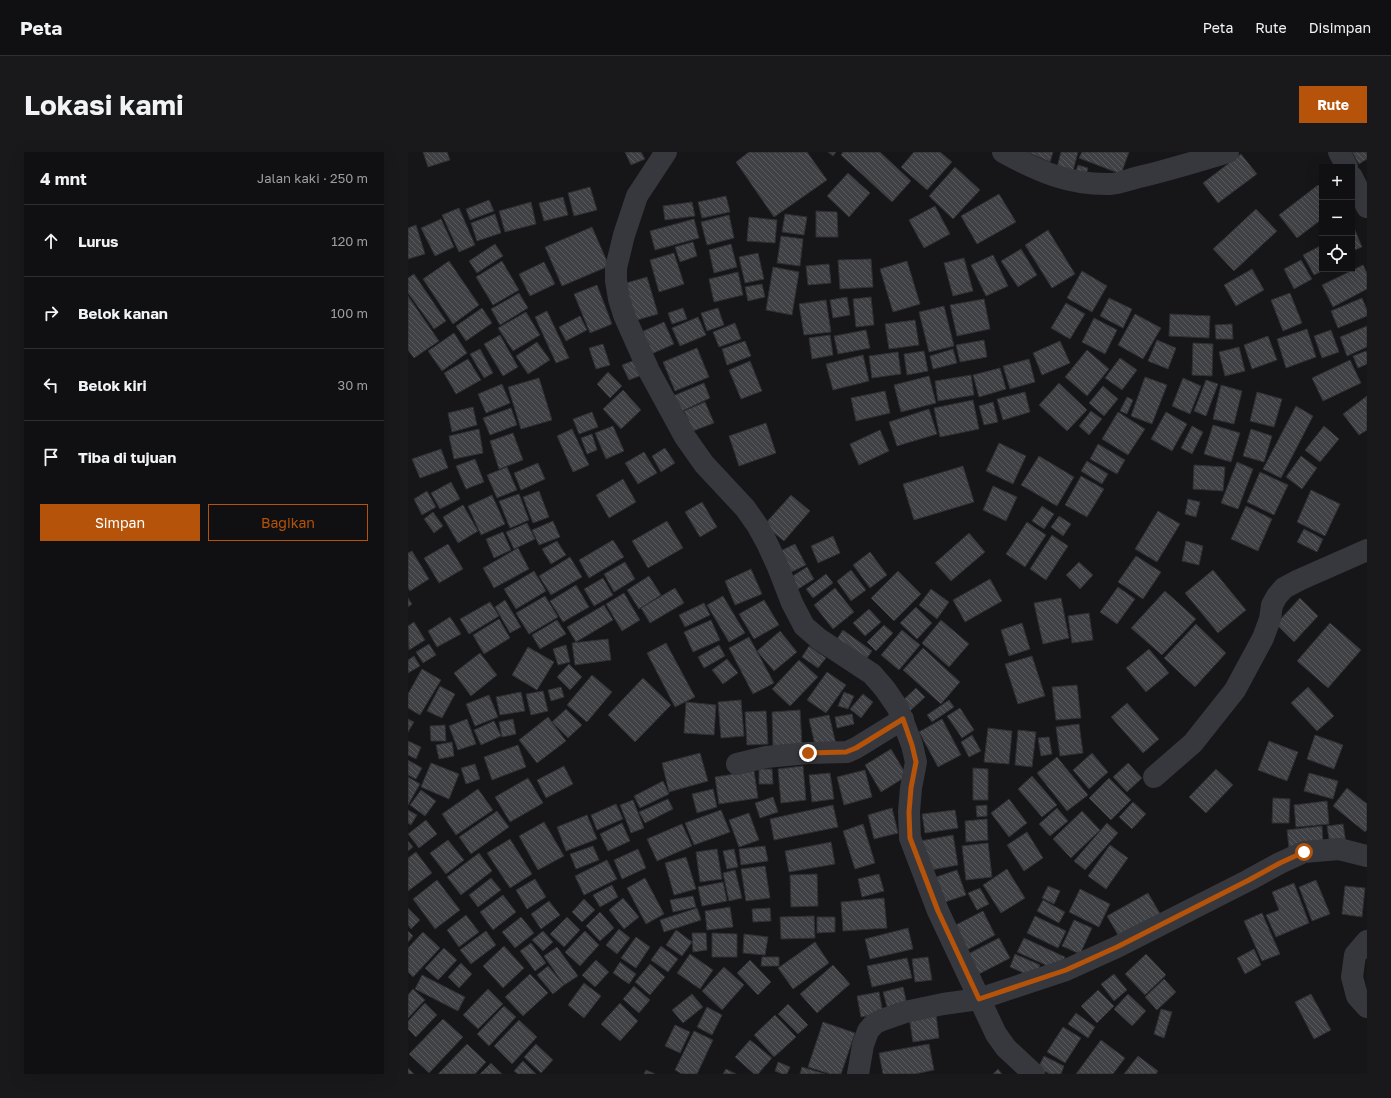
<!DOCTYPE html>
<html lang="id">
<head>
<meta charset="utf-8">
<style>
  :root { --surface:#101012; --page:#19191b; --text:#f1f3f6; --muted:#9c9d9f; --line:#303032; --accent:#b45309 }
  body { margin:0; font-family:"Golos Text",sans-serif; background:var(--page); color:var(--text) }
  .controls { position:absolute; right:12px; top:12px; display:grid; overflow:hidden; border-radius:0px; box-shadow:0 4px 16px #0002 }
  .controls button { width:36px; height:36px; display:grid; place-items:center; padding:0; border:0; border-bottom:1px solid var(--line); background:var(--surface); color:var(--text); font:20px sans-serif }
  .stop { position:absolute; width:12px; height:12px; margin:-9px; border:3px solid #b45309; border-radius:50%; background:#fff }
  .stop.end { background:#b45309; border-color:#fff; box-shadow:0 1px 4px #0008 }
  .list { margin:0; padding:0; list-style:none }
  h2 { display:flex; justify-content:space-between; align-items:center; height:52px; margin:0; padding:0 16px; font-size:17px }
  h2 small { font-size:13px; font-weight:400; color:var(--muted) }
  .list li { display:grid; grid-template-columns:26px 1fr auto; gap:12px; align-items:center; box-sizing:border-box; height:72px; padding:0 16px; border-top:1px solid var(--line) }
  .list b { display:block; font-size:15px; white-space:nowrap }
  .list em { font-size:13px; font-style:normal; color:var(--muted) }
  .actions { display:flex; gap:8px; padding:12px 16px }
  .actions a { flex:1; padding:9px 0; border:1px solid var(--accent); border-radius:0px; text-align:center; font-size:14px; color:var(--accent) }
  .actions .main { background:var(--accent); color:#fff }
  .icon { flex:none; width:22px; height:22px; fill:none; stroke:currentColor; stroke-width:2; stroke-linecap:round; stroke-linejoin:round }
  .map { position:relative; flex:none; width:959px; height:922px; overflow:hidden; border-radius:0px }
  header { display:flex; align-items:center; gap:24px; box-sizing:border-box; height:56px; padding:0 20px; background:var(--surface); border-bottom:1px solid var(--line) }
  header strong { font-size:19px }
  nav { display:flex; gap:22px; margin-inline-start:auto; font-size:14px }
  .intro { display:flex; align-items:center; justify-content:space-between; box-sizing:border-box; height:96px; padding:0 24px }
  h1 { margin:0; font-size:28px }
  .button { padding:10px 18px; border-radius:0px; background:var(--accent); color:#fff; font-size:14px; font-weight:700 }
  main { display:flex; gap:24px; padding:0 24px }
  aside { flex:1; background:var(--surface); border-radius:0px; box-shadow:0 4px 16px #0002 }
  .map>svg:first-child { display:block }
  .building { fill:url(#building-back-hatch); stroke:#303034 }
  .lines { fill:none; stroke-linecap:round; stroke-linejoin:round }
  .minor { stroke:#37383d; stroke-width:22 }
  .route { stroke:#b45309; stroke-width:5 }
</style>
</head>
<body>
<header>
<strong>Peta</strong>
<nav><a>Peta</a><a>Rute</a><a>Disimpan</a></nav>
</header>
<div class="intro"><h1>Lokasi kami</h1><a class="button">Rute</a></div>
<main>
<aside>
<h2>4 mnt<small>Jalan kaki · 250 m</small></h2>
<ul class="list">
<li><svg class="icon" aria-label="ahead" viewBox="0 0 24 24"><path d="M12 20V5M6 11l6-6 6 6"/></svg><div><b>Lurus</b></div><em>120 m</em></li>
<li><svg class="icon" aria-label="right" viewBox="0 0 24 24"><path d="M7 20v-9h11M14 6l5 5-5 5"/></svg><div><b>Belok kanan</b></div><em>100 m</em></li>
<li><svg class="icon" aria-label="left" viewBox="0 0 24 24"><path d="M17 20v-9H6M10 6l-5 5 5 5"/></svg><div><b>Belok kiri</b></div><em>30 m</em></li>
<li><svg class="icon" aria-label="arrive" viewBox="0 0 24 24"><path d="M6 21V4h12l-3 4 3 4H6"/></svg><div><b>Tiba di tujuan</b></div></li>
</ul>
<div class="actions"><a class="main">Simpan</a><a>Bagikan</a></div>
</aside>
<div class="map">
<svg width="959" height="922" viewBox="0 0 959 922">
  <defs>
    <pattern id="building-back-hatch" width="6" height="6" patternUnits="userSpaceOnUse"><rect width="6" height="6" fill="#404145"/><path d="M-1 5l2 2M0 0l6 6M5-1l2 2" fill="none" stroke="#595a5e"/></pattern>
  </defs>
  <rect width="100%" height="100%" fill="#161618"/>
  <g class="building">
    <path d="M15,0H39L42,8L20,15Z"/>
    <path d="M217,0H233L237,7L223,13Z"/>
    <path d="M341,0H399L419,28L366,65L328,10Z"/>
    <path d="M420,0H428L425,4Z"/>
    <path d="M435,0H472L503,29L484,50L433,3Z"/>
    <path d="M506,0H532L544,10L519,38L493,15Z"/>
    <path d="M619,0H645L642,10Z"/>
    <path d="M653,0H670L664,23L648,19Z"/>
    <path d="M674,0H721L713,22L671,6Z"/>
    <path d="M944,0H959V7L951,12Z"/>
    <path d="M833,2L849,22L810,51L795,31Z"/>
    <path d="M670,13L680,16L677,26L667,22Z"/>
    <path d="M547,15L572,38L545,67L521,44Z"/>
    <path d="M440,21L462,41L441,65L419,44Z"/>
    <path d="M910,33L914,38V67L889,86L871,63Z"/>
    <path d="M182,35L189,58L166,64L160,41Z"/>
    <path d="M591,42L608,70L569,92L553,64Z"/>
    <path d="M318,44L322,60L294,66L290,50Z"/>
    <path d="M155,45L160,63L136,69L131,51Z"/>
    <path d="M81,48L86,59L62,68L58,57Z"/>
    <path d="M123,50L128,72L97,80L91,59Z"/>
    <path d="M284,50L287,64L257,68L255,54Z"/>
    <path d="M527,54L542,82L516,96L501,68Z"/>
    <path d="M51,56L67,93L51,100L34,63Z"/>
    <path d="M848,57L869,79L826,119L805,97Z"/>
    <path d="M408,59L429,60L430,85H408Z"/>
    <path d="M87,62L93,81L69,89L63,71Z"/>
    <path d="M377,62L399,65L396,83L374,80Z"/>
    <path d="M321,63L326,86L299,93L293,70Z"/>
    <path d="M341,65L369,68L367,91L339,89Z"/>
    <path d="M33,67L46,95L27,104L13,76Z"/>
    <path d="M286,67L291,86L247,98L242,79Z"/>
    <path d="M944,71L954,95L944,99Z"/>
    <path d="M8,73L17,102L0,107V76Z"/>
    <path d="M184,75L201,114L154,134L137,95Z"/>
    <path d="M640,78L667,122L644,136L617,93Z"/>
    <path d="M373,84L395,87L392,114L369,111Z"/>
    <path d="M285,90L289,104L272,110L267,95Z"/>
    <path d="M87,92L95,104L69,121L61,109Z"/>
    <path d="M323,92L329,115L306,121L301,98Z"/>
    <path d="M914,93V117H918L906,123L895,103Z"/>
    <path d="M613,97L629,123L610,135L593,109Z"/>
    <path d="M266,101L276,132L251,140L242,108Z"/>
    <path d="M350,101L356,127L337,131L331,105Z"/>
    <path d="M585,103L600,134L578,144L563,113Z"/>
    <path d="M556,106L565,139L545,144L536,111Z"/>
    <path d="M463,107L465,135L432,137L430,108Z"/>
    <path d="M893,108L904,127L886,137L876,117Z"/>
    <path d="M41,109L71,153L45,172L15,127Z"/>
    <path d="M94,109L111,138L85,153L68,125Z"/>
    <path d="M499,109L512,152L485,160L472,117Z"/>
    <path d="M136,110L147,132L122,144L111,122Z"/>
    <path d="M421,112L423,131L400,133L398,114Z"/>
    <path d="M955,113L959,121V137L925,155L914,133Z"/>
    <path d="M365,115L391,120L384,163L358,158Z"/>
    <path d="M844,117L856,138L828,154L816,133Z"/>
    <path d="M674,119L699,134L684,160L659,146Z"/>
    <path d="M330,120L335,143L306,150L301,127Z"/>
    <path d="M6,122L38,169L26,177L0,141V126Z"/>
    <path d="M239,125L250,162L222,170L211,133Z"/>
    <path d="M354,132L357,145L340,149L337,135Z"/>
    <path d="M189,133L204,172L182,181L166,142Z"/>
    <path d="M111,141L120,156L92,173L83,157Z"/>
    <path d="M882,141L894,171L875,179L863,148Z"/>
    <path d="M0,144L31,189L6,206L0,198Z"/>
    <path d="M439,145L442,163L425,166L422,148Z"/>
    <path d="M463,145L466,173L448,175L445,147Z"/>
    <path d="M701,146L724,157L715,176L692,164Z"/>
    <path d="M954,146L959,158V164L930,176L923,159Z"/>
    <path d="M576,147L582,177L549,184L542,153Z"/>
    <path d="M418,148L423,180L396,183L391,152Z"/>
    <path d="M658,151L677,162L662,187L643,176Z"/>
    <path d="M536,154L546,194L521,200L511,160Z"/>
    <path d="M74,156L84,171L58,189L48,174Z"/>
    <path d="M275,156L279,167L264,172L260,161Z"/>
    <path d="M310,156L316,173L299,179L293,161Z"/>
    <path d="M139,159L161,206L148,211L127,165Z"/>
    <path d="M118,160L132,183L105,199L90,176Z"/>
    <path d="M727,162L753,176L735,207L710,193Z"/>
    <path d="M762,162L802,164L801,186L761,184Z"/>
    <path d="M172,164L179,178L158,189L151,175Z"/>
    <path d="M290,165L298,183L272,194L264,176Z"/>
    <path d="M686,166L709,178L697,202L674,190Z"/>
    <path d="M507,168L511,193L481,197L477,172Z"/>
    <path d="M256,170L266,192L241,203L231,181Z"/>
    <path d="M327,171L333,187L311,195L305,180Z"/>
    <path d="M824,172L825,187H808L807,173Z"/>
    <path d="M959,174V195L939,204L932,185Z"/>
    <path d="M899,177L908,205L878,216L869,187Z"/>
    <path d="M458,178L462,196L430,202L426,184Z"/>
    <path d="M923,178L931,200L914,206L906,184Z"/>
    <path d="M46,181L59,201L34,219L20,199Z"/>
    <path d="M92,183L110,215L95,224L76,192Z"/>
    <path d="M422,183L425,203L404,207L401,186Z"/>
    <path d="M860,184L869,208L844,217L836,193Z"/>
    <path d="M576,188L579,205L552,210L548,193Z"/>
    <path d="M749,188L768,196L760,217L740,209Z"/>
    <path d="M337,189L343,204L319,213L314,197Z"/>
    <path d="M652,189L662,211L634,223L625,201Z"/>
    <path d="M129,190L142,208L120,222L108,204Z"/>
    <path d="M785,191L805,192L804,224L784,223Z"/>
    <path d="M195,192L202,213L188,217L181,196Z"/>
    <path d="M831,195L837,219L817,224L811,200Z"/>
    <path d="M289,196L301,225L267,239L255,210Z"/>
    <path d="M72,197L85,221L76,226L62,202Z"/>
    <path d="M545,197L549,211L525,217L522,204Z"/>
    <path d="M679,198L701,217L679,244L657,225Z"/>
    <path d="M516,199L520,219L499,223L496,202Z"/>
    <path d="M958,199L959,202V212L950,216L945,204Z"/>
    <path d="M490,200L493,222L464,226L461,204Z"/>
    <path d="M455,203L461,229L425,238L418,212Z"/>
    <path d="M712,206L729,218L714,238L697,226Z"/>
    <path d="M60,207L73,228L48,242L36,221Z"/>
    <path d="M621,207L627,230L602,237L595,214Z"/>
    <path d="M227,208L234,223L221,228L214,213Z"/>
    <path d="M942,208L953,231L915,249L904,226Z"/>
    <path d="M342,209L354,239L333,247L321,218Z"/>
    <path d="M592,216L598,237L571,245L565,223Z"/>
    <path d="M200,220L214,234L202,246L189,232Z"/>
    <path d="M563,223L566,243L530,249L527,229Z"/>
    <path d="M521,224L528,251L493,260L486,233Z"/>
    <path d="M737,225L759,233L744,272L723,264Z"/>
    <path d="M131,226L144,268L113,277L100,235Z"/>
    <path d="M775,226L793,234L782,262L764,254Z"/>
    <path d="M798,228L810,232L798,264L786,259Z"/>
    <path d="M296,231L302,246L272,260L265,244Z"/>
    <path d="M651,231L679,258L659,279L631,253Z"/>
    <path d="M94,232L102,251L78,261L70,242Z"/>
    <path d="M813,233L834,239L826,272L805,267Z"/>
    <path d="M695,234L710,247L696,264L681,251Z"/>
    <path d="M215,238L233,258L213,277L195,257Z"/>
    <path d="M477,239L482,261L448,269L443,246Z"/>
    <path d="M617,240L622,260L595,268L589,247Z"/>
    <path d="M849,240L874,247L866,275L842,269Z"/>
    <path d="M959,244V278L951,283L935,262Z"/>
    <path d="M719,245L725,248L719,262L712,259Z"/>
    <path d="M565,248L571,277L532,285L526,256Z"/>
    <path d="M297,250L306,271L285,279L276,259Z"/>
    <path d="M585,250L590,270L576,273L571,254Z"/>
    <path d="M888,254L905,264L873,326L855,317Z"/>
    <path d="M65,255L69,273L44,280L40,261Z"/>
    <path d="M103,256L109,273L82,283L75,266Z"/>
    <path d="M521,257L529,282L489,294L481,270Z"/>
    <path d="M683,259L694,267L681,283L671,274Z"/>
    <path d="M184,260L190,275L171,282L165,267Z"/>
    <path d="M710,260L737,277L720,303L694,287Z"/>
    <path d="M758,260L779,272L764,299L743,287Z"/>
    <path d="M358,271L368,301L331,314L321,284Z"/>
    <path d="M805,273L832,281L823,310L796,302Z"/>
    <path d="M205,274L216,299L198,307L187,281Z"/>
    <path d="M784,274L795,280L784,302L773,296Z"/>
    <path d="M916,274L931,287L912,310L897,298Z"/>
    <path d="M71,277L75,301L46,307L41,284Z"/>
    <path d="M164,277L181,313L165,320L149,284Z"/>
    <path d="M843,277L864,284L856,310L835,304Z"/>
    <path d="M472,278L481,299L451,313L442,292Z"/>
    <path d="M105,281L115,308L91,317L82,289Z"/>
    <path d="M184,282L189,298L179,302L173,286Z"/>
    <path d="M591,291L618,304L605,332L578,319Z"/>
    <path d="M690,292L717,308L709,322L682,307Z"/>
    <path d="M257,296L267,311L253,320L244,304Z"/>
    <path d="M33,297L40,316L12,326L4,307Z"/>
    <path d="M236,300L249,321L230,332L217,311Z"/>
    <path d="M631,304L666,325L649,354L613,333Z"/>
    <path d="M893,304L909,316L894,337L878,325Z"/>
    <path d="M67,307L76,330L58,337L48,314Z"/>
    <path d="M679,309L700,322L694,332L673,319Z"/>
    <path d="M829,310L845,317L830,357L813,351Z"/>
    <path d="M130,311L137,327L113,338L106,321Z"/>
    <path d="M786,313L817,315L815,339L785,337Z"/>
    <path d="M555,314L566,350L506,368L495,332Z"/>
    <path d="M99,315L109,338L89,346L79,323Z"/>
    <path d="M852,320L880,333L866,363L839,350Z"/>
    <path d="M673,324L696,337L679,365L657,353Z"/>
    <path d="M215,327L228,350L201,366L188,343Z"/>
    <path d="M43,330L52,347L32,357L23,341Z"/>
    <path d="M585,334L609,345L598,369L575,358Z"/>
    <path d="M903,338L932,352L917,384L889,370Z"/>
    <path d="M19,339L28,355L14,363L6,347Z"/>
    <path d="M131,339L141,365L125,371L115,345Z"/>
    <path d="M111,342L121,368L102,376L91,349Z"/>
    <path d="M84,343L97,372L73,383L60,354Z"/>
    <path d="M383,343L402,359L376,389L356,373Z"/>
    <path d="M780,347L792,350L788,365L777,362Z"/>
    <path d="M294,350L309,375L292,385L277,360Z"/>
    <path d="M55,353L70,379L50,391L35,365Z"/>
    <path d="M634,354L646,362L636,377L624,369Z"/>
    <path d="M838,354L864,367L850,399L823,387Z"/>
    <path d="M750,359L772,372L749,410L727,397Z"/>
    <path d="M25,360L35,374L26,381L16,367Z"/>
    <path d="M651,364L663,372L655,384L643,375Z"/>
    <path d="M145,369L152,385L131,393L124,378Z"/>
    <path d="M259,369L275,396L240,416L224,389Z"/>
    <path d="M619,370L638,383L617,415L598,402Z"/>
    <path d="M119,371L127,387L106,397L98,380Z"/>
    <path d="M896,377L915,387L909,400L889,390Z"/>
    <path d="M95,380L103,398L86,406L78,387Z"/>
    <path d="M561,381L577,400L543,429L527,411Z"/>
    <path d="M644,383L660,394L638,428L622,417Z"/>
    <path d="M425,384L432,401L410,411L403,394Z"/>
    <path d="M205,388L216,405L181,426L171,408Z"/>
    <path d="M149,389L158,403L143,412L134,397Z"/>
    <path d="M778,389L795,394L791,413L774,409Z"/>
    <path d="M40,392L55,417L31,431L16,406Z"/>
    <path d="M387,392L398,413L379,422L368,401Z"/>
    <path d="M110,396L121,417L86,436L75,416Z"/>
    <path d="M4,399L21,427L2,439L0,436V401Z"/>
    <path d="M462,400L479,423L462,436L445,413Z"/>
    <path d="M728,404L753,420L735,447L710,430Z"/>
    <path d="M162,405L174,425L143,443L131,424Z"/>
    <path d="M217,410L227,427L206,440L196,422Z"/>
    <path d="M671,410L685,423L672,437L658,423Z"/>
    <path d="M399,415L406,427L387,439L380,427Z"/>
    <path d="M343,417L354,442L327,453L317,429Z"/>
    <path d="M443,418L458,438L443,449L429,429Z"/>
    <path d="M805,418L838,458L810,481L777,441Z"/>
    <path d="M126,419L138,439L108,457L96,437Z"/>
    <path d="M490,419L513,442L486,469L463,446Z"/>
    <path d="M418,422L425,431L405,446L398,437Z"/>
    <path d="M241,424L253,443L231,457L219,438Z"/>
    <path d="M195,426L205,443L186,454L176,437Z"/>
    <path d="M582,427L594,449L557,470L545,448Z"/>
    <path d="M168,433L181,455L155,470L142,449Z"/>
    <path d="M710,435L727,447L709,472L692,460Z"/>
    <path d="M267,436L276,451L242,471L233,456Z"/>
    <path d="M427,436L446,460L425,477L406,453Z"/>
    <path d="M523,437L541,450L529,467L511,453Z"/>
    <path d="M757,439L788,467L754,503L723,476Z"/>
    <path d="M216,441L232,468L214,479L198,452Z"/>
    <path d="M137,444L150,465L121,482L108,461Z"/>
    <path d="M315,444L337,481L321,490L299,453Z"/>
    <path d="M0,446L4,452L0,455Z"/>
    <path d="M653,446L661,486L635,492L626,451Z"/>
    <path d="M892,446L910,464L886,490L868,472Z"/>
    <path d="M97,448L113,475L102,481L87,455Z"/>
    <path d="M356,448L371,473L346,487L331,462Z"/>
    <path d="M82,450L91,464L61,482L52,467Z"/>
    <path d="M296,451L302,463L277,475L271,463Z"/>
    <path d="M196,453L205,468L168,490L159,475Z"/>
    <path d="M508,455L524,471L509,487L492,471Z"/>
    <path d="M461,457L473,470L457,484L445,471Z"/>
    <path d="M681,461L685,488L664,491L660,464Z"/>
    <path d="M42,465L53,482L29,495L20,479Z"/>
    <path d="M91,467L102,486L76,502L65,483Z"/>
    <path d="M149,468L158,482L132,497L124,483Z"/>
    <path d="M303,468L312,488L285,500L276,480Z"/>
    <path d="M533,468L561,492L541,515L514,491Z"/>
    <path d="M6,470L17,488L1,498L0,474Z"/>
    <path d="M614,471L622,497L601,504L593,478Z"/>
    <path d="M922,471L953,498L920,536L889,509Z"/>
    <path d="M788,472L818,501L787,535L756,506Z"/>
    <path d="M476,473L485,481L468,499L459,490Z"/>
    <path d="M435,478L464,499L456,510L427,490Z"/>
    <path d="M494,478L512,493L491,518L473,503Z"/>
    <path d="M372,479L389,500L366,519L349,499Z"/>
    <path d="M341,485L366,531L345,542L321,496Z"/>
    <path d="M200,487L203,508L167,513L164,491Z"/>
    <path d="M258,491L287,545L267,555L239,501Z"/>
    <path d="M21,492L28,503L15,511L8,500Z"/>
    <path d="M158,493L162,510L150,513L145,497Z"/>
    <path d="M311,493L317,504L296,516L290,505Z"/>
    <path d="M401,494L418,506L410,516L394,505Z"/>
    <path d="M120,495L146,510L129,538L104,523Z"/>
    <path d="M515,496L552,530L533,552L495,518Z"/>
    <path d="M741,497L761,521L738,540L718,516Z"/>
    <path d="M72,501L89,523L63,544L46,521Z"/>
    <path d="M6,504L12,514L0,521V508Z"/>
    <path d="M624,504L637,544L610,552L597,512Z"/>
    <path d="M319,507L330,521L315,532L304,518Z"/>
    <path d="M391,508L410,525L382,554L364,537Z"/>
    <path d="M161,512L174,525L162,538L149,525Z"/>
    <path d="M14,517L33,528L12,563L0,556V542Z"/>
    <path d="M419,520L438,533L418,561L399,548Z"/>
    <path d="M184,523L204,540L179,570L159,553Z"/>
    <path d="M235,526L263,553L227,590L200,563Z"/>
    <path d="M669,533L673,566L648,568L644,535Z"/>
    <path d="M32,534L47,542L34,566L19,559Z"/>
    <path d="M153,535L156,545L143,549L140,538Z"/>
    <path d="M900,535L926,564L909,579L883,551Z"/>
    <path d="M508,536L517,545L502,559L493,550Z"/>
    <path d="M135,539L140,559L123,563L118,542Z"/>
    <path d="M113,540L117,559L92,563L88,545Z"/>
    <path d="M436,540L446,544L440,557L430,554Z"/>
    <path d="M455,542L465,550L453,566L442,557Z"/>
    <path d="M81,543L90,565L67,574L58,552Z"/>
    <path d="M333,548L336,584L313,586L310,550Z"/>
    <path d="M541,548L546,555L524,570L519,563Z"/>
    <path d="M278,550L308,553L306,583L276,581Z"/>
    <path d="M719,551L751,587L735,601L703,565Z"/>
    <path d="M552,556L566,578L554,586L539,564Z"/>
    <path d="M158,557L174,573L160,586L144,570Z"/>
    <path d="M392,558L394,593L365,595L364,560Z"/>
    <path d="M358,559L360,592L339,593L337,560Z"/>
    <path d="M444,562L446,572L429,576L427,565Z"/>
    <path d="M421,563L428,592L408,597L401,567Z"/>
    <path d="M140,565L158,589L129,611L111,588Z"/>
    <path d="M0,567L6,570L0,580Z"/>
    <path d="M59,567L68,592L50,598L41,574Z"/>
    <path d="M105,567L108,582L94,585L91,570Z"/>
    <path d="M534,567L553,603L530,615L511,580Z"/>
    <path d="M86,569L93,584L73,593L66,578Z"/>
    <path d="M671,572L675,601L652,604L648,575Z"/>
    <path d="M37,573L38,589H23L22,574Z"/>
    <path d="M580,576L604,579L601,612L576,610Z"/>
    <path d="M610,578L628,580L624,615L607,613Z"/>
    <path d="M564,583L573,599L561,605L553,590Z"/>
    <path d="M907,583L935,593L926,617L899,607Z"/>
    <path d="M641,585L644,602L633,604L630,586Z"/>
    <path d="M0,589L13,595L8,607L0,603Z"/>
    <path d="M861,589L890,600L879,629L850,618Z"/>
    <path d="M44,590L46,604L31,607L28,593Z"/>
    <path d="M110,593L118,615L84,628L76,605Z"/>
    <path d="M483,597L499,624L473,640L457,613Z"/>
    <path d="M292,601L300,629L261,640L254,611Z"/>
    <path d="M684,601L700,620L681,637L665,618Z"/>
    <path d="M649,605L680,643L659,659L629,621Z"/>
    <path d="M0,608L14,616L8,627L0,623Z"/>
    <path d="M23,611L51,622L41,647L13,635Z"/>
    <path d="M720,611L734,626L719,640L705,625Z"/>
    <path d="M67,612L72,627L58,632L53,616Z"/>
    <path d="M156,614L165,632L138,646L129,628Z"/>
    <path d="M395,614L398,648L373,651L370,617Z"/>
    <path d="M565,616L580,617V648H565Z"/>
    <path d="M351,617H364L365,632H351Z"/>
    <path d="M808,617L825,633L798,661L781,645Z"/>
    <path d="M457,618L464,645L436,653L429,625Z"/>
    <path d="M346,619L350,646L311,652L307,625Z"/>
    <path d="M422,621L426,647L404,650L401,623Z"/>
    <path d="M901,621L930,629L925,647L896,639Z"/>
    <path d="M624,624L649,653L634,665L610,637Z"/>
    <path d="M0,625L12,632L0,653Z"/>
    <path d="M120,626L135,651L102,670L87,645Z"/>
    <path d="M701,626L723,648L703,668L681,646Z"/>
    <path d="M255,629L261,642L232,656L226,644Z"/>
    <path d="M939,636L959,652V678L957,680L925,654Z"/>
    <path d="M70,637L85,658L48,683L34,662Z"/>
    <path d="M305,637L309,655L289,661L284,642Z"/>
    <path d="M13,638L28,649L17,664L2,653Z"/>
    <path d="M365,645L370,660L352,666L347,651Z"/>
    <path d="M865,646L882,647L881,671H864Z"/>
    <path d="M260,647L265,657L237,671L231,660Z"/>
    <path d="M601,647L619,671L601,685L583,661Z"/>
    <path d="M225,648L236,676L223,681L212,653Z"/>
    <path d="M919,649L921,672L888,675L886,653Z"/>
    <path d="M725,650L738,662L724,677L711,665Z"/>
    <path d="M208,652L215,667L189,678L183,663Z"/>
    <path d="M425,653L430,675L366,688L362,667Z"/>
    <path d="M579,653V664L569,665L568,654Z"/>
    <path d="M484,656L490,681L466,687L460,663Z"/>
    <path d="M649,656L660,669L642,684L631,672Z"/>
    <path d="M0,658L9,663L3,673L0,671Z"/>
    <path d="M313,658L322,680L286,693L277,671Z"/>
    <path d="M547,658L550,676L517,681L514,662Z"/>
    <path d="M89,659L101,675L63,702L51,685Z"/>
    <path d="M674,659L692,678L663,706L645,687Z"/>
    <path d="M341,661L351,688L331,695L321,668Z"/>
    <path d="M179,663L189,687L158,699L149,675Z"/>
    <path d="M579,667L580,688L558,690L557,669Z"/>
    <path d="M18,668L29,682L11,696L0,682Z"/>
    <path d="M136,670L156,704L130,718L111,684Z"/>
    <path d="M214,671L222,689L200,699L192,682Z"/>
    <path d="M699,671L710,681L677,718L666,709Z"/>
    <path d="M274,672L284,694L249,709L239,687Z"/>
    <path d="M455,672L467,711L447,717L435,679Z"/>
    <path d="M935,672L938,691L922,693L919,674Z"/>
    <path d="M914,674L915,692L881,696L879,678Z"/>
    <path d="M619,680L635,706L616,719L599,693Z"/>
    <path d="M545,683L550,713L518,719L512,689Z"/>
    <path d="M102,687L124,722L102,736L79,701Z"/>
    <path d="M40,688L56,708L38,722L22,701Z"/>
    <path d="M0,689L5,695L0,699Z"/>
    <path d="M423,690L427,712L381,720L377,699Z"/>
    <path d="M580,691L584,725L558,728L554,694Z"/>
    <path d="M702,693L720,706L698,737L680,724Z"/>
    <path d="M185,694L191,708L168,717L162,702Z"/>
    <path d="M357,694L360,709L333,713L331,697Z"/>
    <path d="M230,697L238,716L214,727L206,708Z"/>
    <path d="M309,697L314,727L292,730L288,700Z"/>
    <path d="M326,697L330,715L319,717L315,699Z"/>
    <path d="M8,700L24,721L0,739V706Z"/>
    <path d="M71,701L84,719L53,743L39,725Z"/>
    <path d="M278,705L288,737L266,743L257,711Z"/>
    <path d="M199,708L209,727L176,743L167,724Z"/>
    <path d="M357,714L362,746L338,749L333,717Z"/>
    <path d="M599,717L617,746L593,761L575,733Z"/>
    <path d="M327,718L334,746L321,749L315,721Z"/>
    <path d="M549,718L558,743L537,750L528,725Z"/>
    <path d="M409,722L410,754L383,755L382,723Z"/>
    <path d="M471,722L476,739L454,745L450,727Z"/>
    <path d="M83,726L93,738L70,755L61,743Z"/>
    <path d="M237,726L256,762L238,772L219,736Z"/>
    <path d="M127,727L138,745L119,757L108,738Z"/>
    <path d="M29,728L52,758L27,777L5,747Z"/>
    <path d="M908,728L922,762L904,769L891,735Z"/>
    <path d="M315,730L319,749L294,754L290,735Z"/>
    <path d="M886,731L901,771L868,785L858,763L871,758L864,740Z"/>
    <path d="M204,733L210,745L192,755L185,743Z"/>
    <path d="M640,734L652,739L646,752L634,746Z"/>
    <path d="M937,734L957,736L954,765L934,762Z"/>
    <path d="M572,736L581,752L569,758L560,741Z"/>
    <path d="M672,737L702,752L691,775L661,760Z"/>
    <path d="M740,741L754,765L713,788L699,764Z"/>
    <path d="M95,743L108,760L85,778L72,760Z"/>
    <path d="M285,744L288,755L265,760L262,748Z"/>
    <path d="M215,746L231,765L216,777L201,758Z"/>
    <path d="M476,746L479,776L435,779L433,750Z"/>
    <path d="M176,747L187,758L174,770L164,760Z"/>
    <path d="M635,748L657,760L651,771L629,759Z"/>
    <path d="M141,749L152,763L133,777L123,762Z"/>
    <path d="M322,755L325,775L299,778L297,759Z"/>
    <path d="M0,756L12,768L3,777L0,773Z"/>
    <path d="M289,756L293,768L256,780L252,768Z"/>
    <path d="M362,756L363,769L345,770L344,757Z"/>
    <path d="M575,759L587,783L557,799L544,775Z"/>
    <path d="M192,760L206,776L192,789L178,774Z"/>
    <path d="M854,761L872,802L854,809L836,769Z"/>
    <path d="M58,763L71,780L51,795L39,778Z"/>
    <path d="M406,764L407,786L373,787L372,765Z"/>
    <path d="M627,764L658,779L650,796L619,781Z"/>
    <path d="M113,765L126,781L107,796L94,780Z"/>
    <path d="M159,765L172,778L156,795L142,782Z"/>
    <path d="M409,765H427V780L409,781Z"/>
    <path d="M666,768L684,776L672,802L654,794Z"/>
    <path d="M500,776L505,797L462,807L457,787Z"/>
    <path d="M211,777L222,786L209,802L198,793Z"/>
    <path d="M268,778L284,790L274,804L258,793Z"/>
    <path d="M0,779L5,784L0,790Z"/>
    <path d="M78,779L88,793L63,812L52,798Z"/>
    <path d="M135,779L145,790L135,799L124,788Z"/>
    <path d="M177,779L191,793L172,814L157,800Z"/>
    <path d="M15,780L32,796L5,825L0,820V796Z"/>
    <path d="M284,781H298L299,798L285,800Z"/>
    <path d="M304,781L329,782V805H304Z"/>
    <path d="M336,782L360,785L357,803L335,801Z"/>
    <path d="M228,785L242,795L228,816L213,806Z"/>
    <path d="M591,786L602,806L571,822L560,802Z"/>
    <path d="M616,786L657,805L651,819L609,800Z"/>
    <path d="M407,790L421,811L385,837L370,816Z"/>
    <path d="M123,791L138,811L127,819L112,799Z"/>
    <path d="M96,794L116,816L95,836L75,814Z"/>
    <path d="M253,794L270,807L260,820L243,808Z"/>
    <path d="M149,795L170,824L156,833L136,804Z"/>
    <path d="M36,796L49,808L30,828L17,816Z"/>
    <path d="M846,797L853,813L837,822L829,806Z"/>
    <path d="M282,802L305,818L292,837L269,821Z"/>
    <path d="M607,802L632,813L627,826L602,815Z"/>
    <path d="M738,802L758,823L737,843L717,822Z"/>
    <path d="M354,805H371V814H353Z"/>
    <path d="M520,805L524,828L507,830L504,807Z"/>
    <path d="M499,806L504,826L464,835L459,814Z"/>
    <path d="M188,808L201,820L187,835L174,823Z"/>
    <path d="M342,808L363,830L350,843L329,821Z"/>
    <path d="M212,810L228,822L221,832L205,821Z"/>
    <path d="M53,811L64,822L51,836L40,825Z"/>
    <path d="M242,812L257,825L242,843L227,830Z"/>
    <path d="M425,813L442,832L409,861L392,842Z"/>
    <path d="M140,814L156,833L145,842L129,823Z"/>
    <path d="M316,815L336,833L314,858L294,839Z"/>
    <path d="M122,822L140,841L115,864L97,845Z"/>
    <path d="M706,822L719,838L706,849L693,832Z"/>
    <path d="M14,823L57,845L50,859L7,837Z"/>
    <path d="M756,827L768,840L749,858L737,845Z"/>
    <path d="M176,831L193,844L176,866L160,853Z"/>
    <path d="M226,834L242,848L231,861L215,847Z"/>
    <path d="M495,835L500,857L481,862L475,840Z"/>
    <path d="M5,837L17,848L0,866V843Z"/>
    <path d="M80,837L95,852L70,877L55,863Z"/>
    <path d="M690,838L706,854L689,871L673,854Z"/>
    <path d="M471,840L475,861L453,865L449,844Z"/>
    <path d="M284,842L295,855L275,871L264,858Z"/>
    <path d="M720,842L738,859L724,874L706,857Z"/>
    <path d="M903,842L923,878L906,887L887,850Z"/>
    <path d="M17,851L29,863L8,885L0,877V869Z"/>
    <path d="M212,851L230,869L212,889L193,872Z"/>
    <path d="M380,852L400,873L390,882L370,862Z"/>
    <path d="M96,854L108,865L81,894L69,882Z"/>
    <path d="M299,855L314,863L304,883L289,875Z"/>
    <path d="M753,857L764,860L756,886L746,882Z"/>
    <path d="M668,861L687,875L680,886L660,872Z"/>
    <path d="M528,862L531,886L505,890L501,865Z"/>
    <path d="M367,863L388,885L366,905L346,883Z"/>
    <path d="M35,867L55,885L21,921L1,902Z"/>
    <path d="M111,868L129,885L104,912L86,894Z"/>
    <path d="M415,870L447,881L433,922H422L400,915Z"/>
    <path d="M267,873L282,880L272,901L257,894Z"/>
    <path d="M655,875L673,886L657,911L639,900Z"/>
    <path d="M286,879L305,888L289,922H274L267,918Z"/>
    <path d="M342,888L364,906L350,922H346L327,905Z"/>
    <path d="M693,888L717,906L705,922H668Z"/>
    <path d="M59,892L78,910L67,922H30Z"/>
    <path d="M128,892L145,908L133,921L116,905Z"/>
    <path d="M521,892L526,918L507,922H475L471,901Z"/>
    <path d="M636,904L656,914L653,922H642L630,916Z"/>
    <path d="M730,904L750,919L748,922H716Z"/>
    <path d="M115,909L128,922H110L106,919Z"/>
    <path d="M370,910L382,915L379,922H374L367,919Z"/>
    <path d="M83,911L94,922H72Z"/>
    <path d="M394,915L417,922H392Z"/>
    <path d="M0,916L6,922H0Z"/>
    <path d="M318,917L328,922H315Z"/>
    <path d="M590,917L594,922H585Z"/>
    <path d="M238,918L247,922H236Z"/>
  </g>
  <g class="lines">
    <g class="minor">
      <path d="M258,0L229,44L216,83L208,116V129L211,147L216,163L241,219L277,285L296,312L337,356L349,373L359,391L370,415L384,451L396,474L411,487L464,522L477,537L490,556L504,593L508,610L503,636L501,660L502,686L530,759L588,882L598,896L626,922"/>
      <path d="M595,0C630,19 661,33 702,32C711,32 722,27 731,25C761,18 790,9 820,0"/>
      <path d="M931,0L939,15"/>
      <path d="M944,25L959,55"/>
      <path d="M329,612L358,605L400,601L439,600L448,596L495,567"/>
      <path d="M746,625L785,591L827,538L855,486L862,467L864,453L869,444L876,436L891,428L959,398"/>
      <path d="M959,789L947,803L944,825L949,844L959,855"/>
      <path d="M450,922L455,893L460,879L466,872L474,868L497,860L535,852L571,847L658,818L709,795L841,728L872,711L896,700L931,697L959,704"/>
    </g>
  </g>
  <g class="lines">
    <path class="route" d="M400,601L438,600L448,596L495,567L504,593L508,610L503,636L501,660L502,686L530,759L571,847L658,818L709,795L841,728L872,711L896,700"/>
  </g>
</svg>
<div class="controls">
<button>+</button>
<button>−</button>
<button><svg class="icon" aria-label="locate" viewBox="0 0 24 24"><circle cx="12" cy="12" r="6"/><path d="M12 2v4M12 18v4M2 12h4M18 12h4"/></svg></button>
</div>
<div class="stop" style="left:896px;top:700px"></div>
<div class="stop end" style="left:400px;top:601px"></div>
</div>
</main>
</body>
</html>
